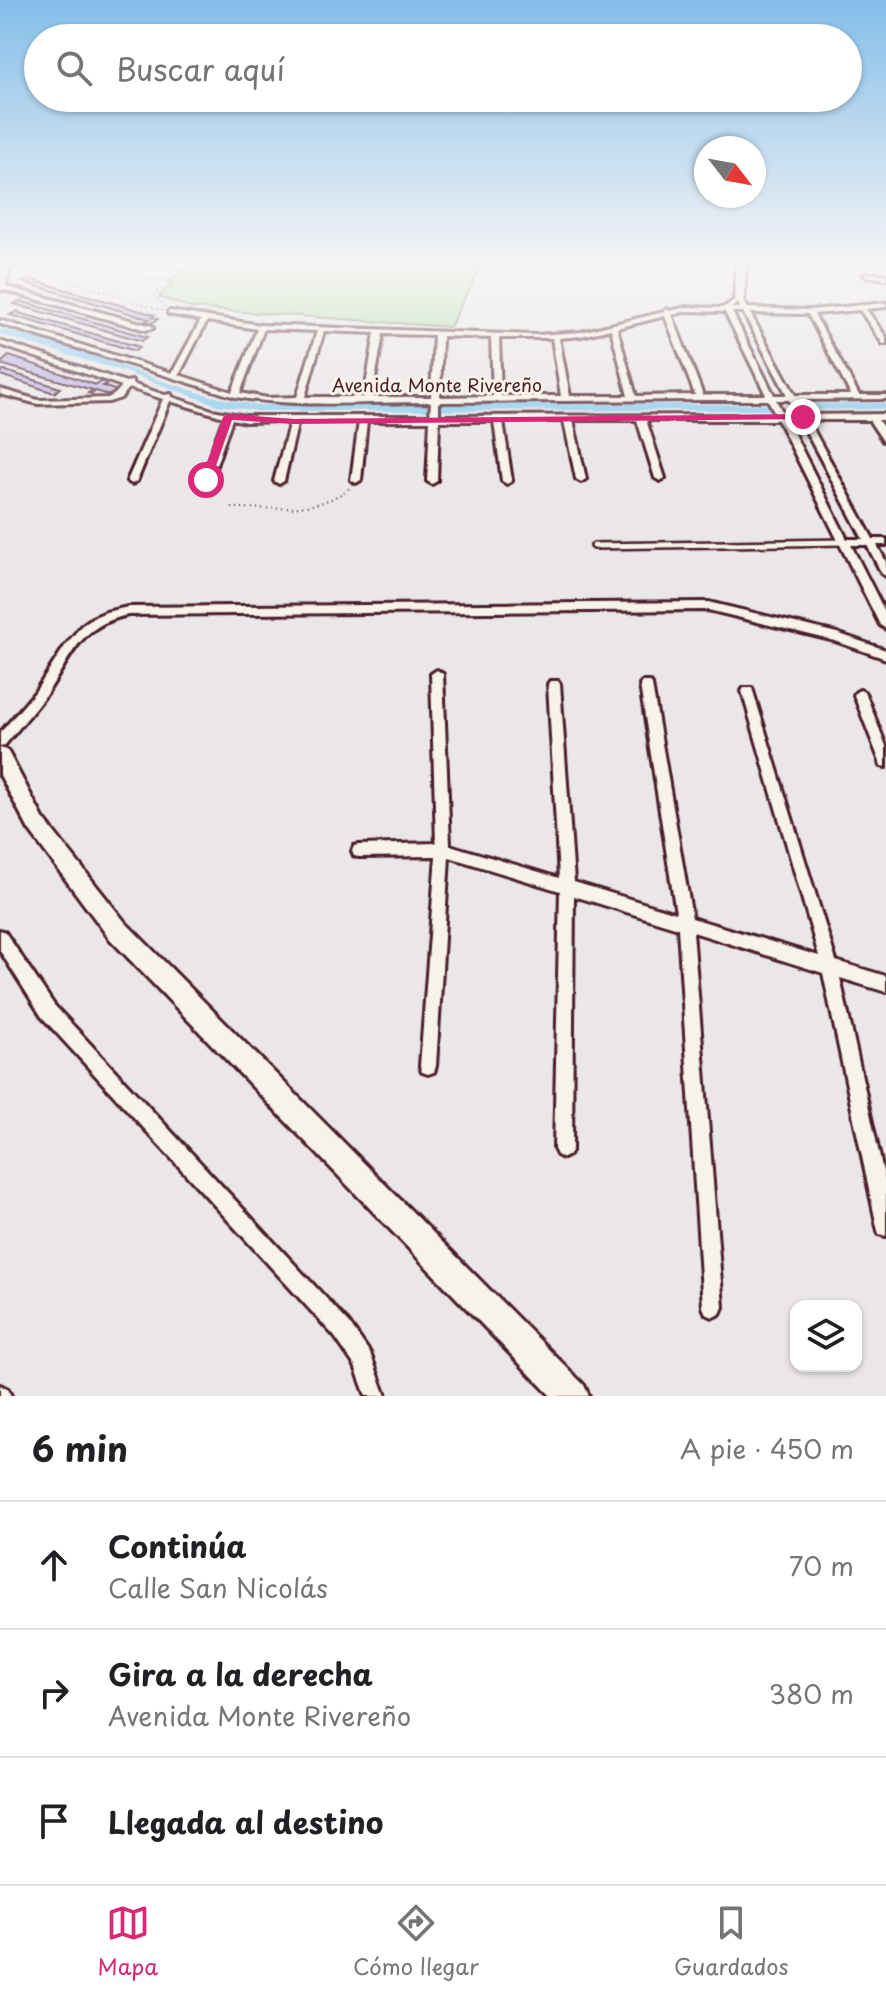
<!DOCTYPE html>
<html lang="es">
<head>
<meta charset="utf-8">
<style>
  :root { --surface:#fff; --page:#f6f6f6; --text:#202124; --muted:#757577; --line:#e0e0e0; --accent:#db2777 }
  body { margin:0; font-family:"Playpen Sans",sans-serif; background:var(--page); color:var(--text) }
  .controls { position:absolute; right:24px; bottom:24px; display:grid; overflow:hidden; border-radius:16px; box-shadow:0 2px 6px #0004 }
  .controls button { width:72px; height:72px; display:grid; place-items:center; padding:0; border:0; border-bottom:2px solid var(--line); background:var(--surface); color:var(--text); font:40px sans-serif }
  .compass { position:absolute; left:694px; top:136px; width:72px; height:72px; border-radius:50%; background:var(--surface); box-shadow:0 2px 6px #0004; rotate:121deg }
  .stop { position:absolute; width:24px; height:24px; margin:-18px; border:6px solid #db2777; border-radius:50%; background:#fff }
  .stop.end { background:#db2777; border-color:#fff; box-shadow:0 2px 8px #0008 }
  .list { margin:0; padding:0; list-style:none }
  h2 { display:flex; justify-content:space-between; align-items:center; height:104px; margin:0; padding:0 32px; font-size:34px }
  h2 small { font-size:26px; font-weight:400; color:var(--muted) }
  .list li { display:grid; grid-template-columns:52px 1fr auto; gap:24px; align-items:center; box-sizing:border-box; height:128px; padding:0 32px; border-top:2px solid var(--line) }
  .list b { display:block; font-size:30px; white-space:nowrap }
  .list p { margin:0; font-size:26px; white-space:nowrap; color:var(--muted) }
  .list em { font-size:26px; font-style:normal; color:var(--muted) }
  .icon { flex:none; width:44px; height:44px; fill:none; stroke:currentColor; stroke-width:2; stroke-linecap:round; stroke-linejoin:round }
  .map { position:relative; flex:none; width:886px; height:1396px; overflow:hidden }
  .search { position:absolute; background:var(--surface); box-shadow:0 2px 6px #0004; left:24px; right:24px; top:24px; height:88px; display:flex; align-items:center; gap:20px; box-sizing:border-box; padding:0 28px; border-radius:44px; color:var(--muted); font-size:30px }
  .sheet { height:488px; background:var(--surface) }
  nav { display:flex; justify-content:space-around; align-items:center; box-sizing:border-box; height:112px; border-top:2px solid var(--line); background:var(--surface); font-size:22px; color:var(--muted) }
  nav a { display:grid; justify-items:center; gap:4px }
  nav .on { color:var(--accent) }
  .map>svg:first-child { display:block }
  .green { fill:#b0e1a1; stroke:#7d8066; stroke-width:2 }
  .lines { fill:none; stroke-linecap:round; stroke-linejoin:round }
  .canal { fill:#8dccee; fill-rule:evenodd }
  .building { fill:#bdb3e4; stroke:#4a1f2b; stroke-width:2 }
  .lane-casing { stroke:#4a1f2b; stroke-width:10 }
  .street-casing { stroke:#4a1f2b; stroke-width:6 }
  .secondary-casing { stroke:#4a1f2b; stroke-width:6 }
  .path { stroke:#4a1f2b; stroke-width:2; stroke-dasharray:1 4; stroke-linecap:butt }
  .lane { stroke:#f7f3e8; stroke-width:5 }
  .street { fill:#f7f3e8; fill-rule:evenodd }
  .secondary { fill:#f7f3e8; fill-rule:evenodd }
  .route { fill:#db2777 }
  .labels { text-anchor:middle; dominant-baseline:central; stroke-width:6; stroke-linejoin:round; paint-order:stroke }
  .far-street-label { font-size:18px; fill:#4a1f2b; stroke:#f7f3e8 }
</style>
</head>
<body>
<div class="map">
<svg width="886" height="1396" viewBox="0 0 886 1396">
  <rect width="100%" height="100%" fill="#ebe6e7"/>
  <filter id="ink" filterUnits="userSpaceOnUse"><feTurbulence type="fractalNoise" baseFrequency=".0125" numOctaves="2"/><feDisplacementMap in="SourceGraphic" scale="16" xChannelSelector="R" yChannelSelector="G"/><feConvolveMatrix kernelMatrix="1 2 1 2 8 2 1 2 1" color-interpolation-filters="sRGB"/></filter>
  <g filter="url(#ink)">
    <path class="green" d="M192,265H481L450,327L191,308L159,297L174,283L170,281Z"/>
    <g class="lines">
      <g class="canal">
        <path d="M0,329C88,345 169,393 257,405L771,404L776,407L771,410L257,411L217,405L119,370L0,335Z"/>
        <path d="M886,403V409L808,410L803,407L808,404Z"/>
      </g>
    </g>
    <g class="building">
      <path d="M29,279L155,315L152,317L158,319L152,323L145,321L149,319L23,282Z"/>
      <path d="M22,300L23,302L147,337L142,341L14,304Z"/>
      <path d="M18,311L19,313L140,347L135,351L10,315Z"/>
      <path d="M9,356L96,385L102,381L108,383L103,386L117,391L110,396L96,391L92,394L88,393L93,390L0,364Z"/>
      <path d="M3,370L60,388L54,393L0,375Z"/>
    </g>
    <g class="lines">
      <g class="lane-casing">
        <path id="lane" d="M594,546L844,542"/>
      </g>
      <g class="street-casing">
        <g id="street">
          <path d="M867,273L886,275V279L865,276L864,275Z"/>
          <path d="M0,285L152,326L153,328L146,330L0,289Z"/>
          <path d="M739,297L741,298L748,308L810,310L886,303V307L866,309L886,337V344H883L860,310L814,314L859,395H886V399L797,400L805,415L886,414V420H878L886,432V442L883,441L869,420H808L873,539H886V545H877L886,562V576L882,574L867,545H851L886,614V629L880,625L778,420H646L665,478L660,481L655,478L637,420H573L586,479L581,482L576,479L564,421H503L512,481L507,484L502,481L494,421H439L437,481L432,484L427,481L430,421H367L361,480L356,483L351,480L359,421H298L284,481L279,484L274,481L290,421L246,422L232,419L211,480L206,483L201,480L224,417L170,401L137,481L132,484L127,481L163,399L129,388L121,398L109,402L38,404L0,394V389L38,400L108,398L115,394L122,386L0,345V341L126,382L132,381V384L165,395L171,394L172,397L212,410L246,416H430L431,402C366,402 300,408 235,397L0,324V320L172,373L201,320L168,314V312L170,311L261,325L536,335L581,332L664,312L667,309L670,311L687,307L723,308ZM738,303L740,308H731ZM687,311L725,312L766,395H703L672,315ZM732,312H743L787,395H774ZM750,313L808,314L851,395H795ZM665,316L695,395L636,396L617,328ZM207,321L257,329L232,392L179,375ZM264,329L317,331L297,397L267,398L240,393ZM611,329L628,396H570L559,338L581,336ZM324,331L375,333L364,397H305ZM383,334L434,335L431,397H372ZM442,336L491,338L493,396L440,397ZM499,338H552L561,396H501ZM697,400H768L776,415L439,416V402ZM776,400H789L797,415H784ZM787,420H800L863,539H847Z"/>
          <path d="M708,602L837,633L886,650V659L835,641L708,610L128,615C77,626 72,658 45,696C32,713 18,729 4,746L0,747V733L35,692L65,646L81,626L92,618L106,612L128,607Z"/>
          <path d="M437,670L443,674L450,845L559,878L548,684L550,681H558L560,684L574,882L676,913L640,685L642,682H650L652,685L692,918L819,956L742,691L744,688H752L836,961L886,976V992L840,978L886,1185V1236L879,1234L877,1227L823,973L693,932L723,1307L720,1314L713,1317L706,1314L703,1307L678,928L574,896L572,1149L569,1155L563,1158L557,1155L554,1149L560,891L449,857L436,1066L434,1072L428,1074L422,1072L420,1066L436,856L359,857L354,856L352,851L354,846L359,845L436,843L431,674Z"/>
          <path d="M860,690L864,692L866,695L886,746V767L881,766L880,762L854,695L856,692Z"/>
          <path d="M0,930L5,932L54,1005L349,1323L370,1353L386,1396H366L355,1366L335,1337L42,1017L0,951Z"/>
          <path d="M0,1385L8,1389L11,1396H0Z"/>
        </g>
      </g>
      <g class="secondary-casing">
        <g id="secondary">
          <path d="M1,265H11L5,288L0,291Z"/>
          <path d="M736,265H746L744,299L739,302L734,299Z"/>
          <path d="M0,748L7,750L43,818L125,922L584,1385L589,1396H551L109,938L29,830L0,775Z"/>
        </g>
      </g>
      <g class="path">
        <path d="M24,265L163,311"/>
        <path d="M125,265L142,278L169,281"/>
        <path d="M165,307L154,295L186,265"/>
        <path d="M232,508C273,508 317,514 351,487"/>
      </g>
      <use href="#lane" class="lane"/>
      <use href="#street" class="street"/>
      <use href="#secondary" class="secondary"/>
    </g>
  </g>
  <linearGradient id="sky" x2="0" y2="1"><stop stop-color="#83beea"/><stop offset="0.57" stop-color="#f6f4f4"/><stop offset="1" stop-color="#f6f4f4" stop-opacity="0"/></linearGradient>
  <rect width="886" height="461" fill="url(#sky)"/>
  <path class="route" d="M803,414L806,419L294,424L232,420L211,480L206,483L201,480L223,417L228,414L294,419Z"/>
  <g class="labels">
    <g class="far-street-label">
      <text x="437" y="384">Avenida Monte Rivereño</text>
    </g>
  </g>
</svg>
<div class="controls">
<button><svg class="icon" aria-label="layers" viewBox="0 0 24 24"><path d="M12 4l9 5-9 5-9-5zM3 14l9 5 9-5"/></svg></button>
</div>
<svg class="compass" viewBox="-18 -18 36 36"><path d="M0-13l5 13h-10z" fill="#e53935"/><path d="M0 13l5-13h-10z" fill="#757577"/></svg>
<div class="stop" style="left:206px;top:480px"></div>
<div class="stop end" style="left:803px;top:417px"></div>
<div class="search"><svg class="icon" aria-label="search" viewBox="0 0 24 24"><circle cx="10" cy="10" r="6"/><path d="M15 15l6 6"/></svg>Buscar aquí</div>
</div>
<section class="sheet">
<h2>6 min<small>A pie · 450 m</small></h2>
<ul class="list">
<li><svg class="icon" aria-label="ahead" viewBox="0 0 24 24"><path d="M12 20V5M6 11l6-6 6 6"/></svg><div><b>Continúa</b><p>Calle San Nicolás</p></div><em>70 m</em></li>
<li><svg class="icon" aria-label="right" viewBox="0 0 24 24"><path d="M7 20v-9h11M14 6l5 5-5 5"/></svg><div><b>Gira a la derecha</b><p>Avenida Monte Rivereño</p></div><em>380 m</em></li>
<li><svg class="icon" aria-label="arrive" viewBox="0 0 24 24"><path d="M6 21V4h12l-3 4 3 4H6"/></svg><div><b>Llegada al destino</b></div></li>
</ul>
</section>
<nav>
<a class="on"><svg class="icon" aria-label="map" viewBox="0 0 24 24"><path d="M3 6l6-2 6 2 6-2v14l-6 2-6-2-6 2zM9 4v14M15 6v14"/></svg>Mapa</a>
<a><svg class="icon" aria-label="directions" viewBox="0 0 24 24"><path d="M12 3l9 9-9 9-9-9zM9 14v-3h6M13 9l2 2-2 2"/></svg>Cómo llegar</a>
<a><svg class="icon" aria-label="saved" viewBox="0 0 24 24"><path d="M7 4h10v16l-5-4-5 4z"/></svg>Guardados</a>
</nav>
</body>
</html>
